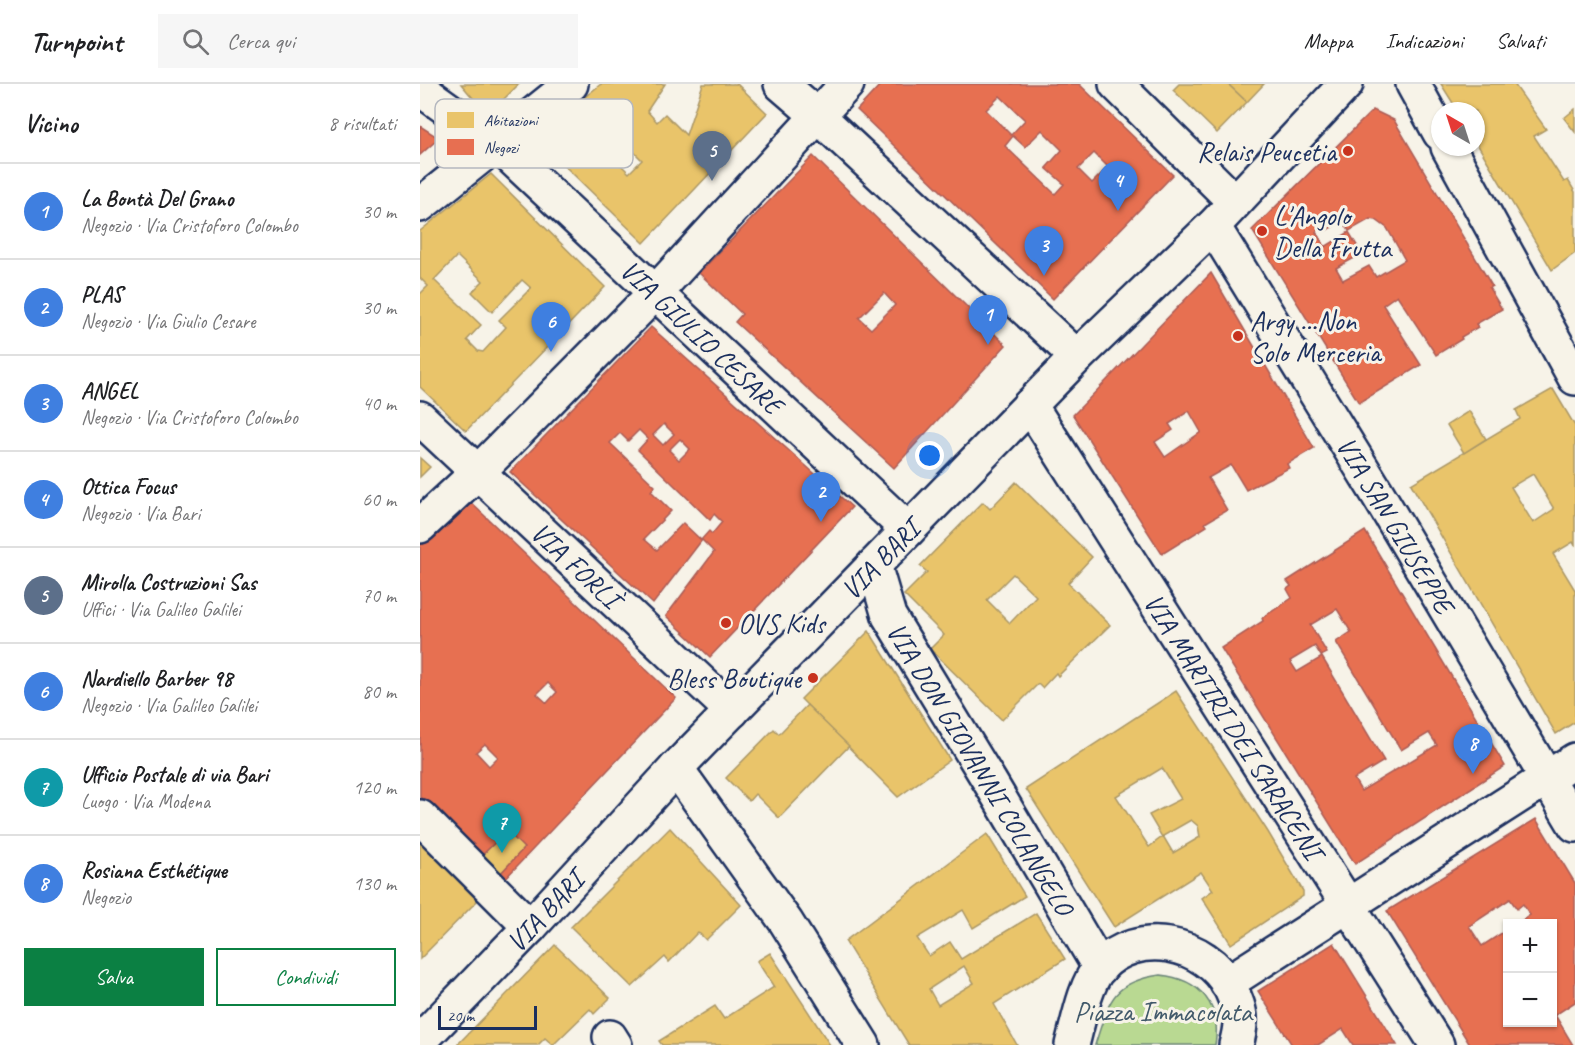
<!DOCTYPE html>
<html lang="it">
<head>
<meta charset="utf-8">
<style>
  :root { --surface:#fff; --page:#f6f6f6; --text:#202124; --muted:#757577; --line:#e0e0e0; --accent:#0b8043 }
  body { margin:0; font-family:Caveat,sans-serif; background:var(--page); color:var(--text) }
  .controls { position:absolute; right:18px; bottom:18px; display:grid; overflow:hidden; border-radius:0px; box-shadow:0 2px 4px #0004 }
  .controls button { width:54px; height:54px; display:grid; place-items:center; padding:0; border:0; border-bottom:2px solid var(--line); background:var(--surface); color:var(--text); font:30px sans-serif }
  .compass { position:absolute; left:1011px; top:18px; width:54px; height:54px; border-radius:50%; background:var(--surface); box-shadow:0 2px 4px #0004; rotate:321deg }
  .scale { position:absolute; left:18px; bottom:15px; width:99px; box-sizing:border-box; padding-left:6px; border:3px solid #1b2f5e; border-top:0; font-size:16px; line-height:21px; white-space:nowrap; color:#1b2f5e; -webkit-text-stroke:4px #f7f3e8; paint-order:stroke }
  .you { position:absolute; left:510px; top:372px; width:21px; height:21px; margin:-15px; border:4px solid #fff; border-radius:50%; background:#1a73e8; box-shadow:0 0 0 9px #1a73e833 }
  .badge { display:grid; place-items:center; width:39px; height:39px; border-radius:50%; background:var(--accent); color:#fff; font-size:20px; font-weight:700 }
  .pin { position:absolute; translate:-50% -50px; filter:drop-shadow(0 2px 3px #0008) }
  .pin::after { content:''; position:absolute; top:32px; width:21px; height:18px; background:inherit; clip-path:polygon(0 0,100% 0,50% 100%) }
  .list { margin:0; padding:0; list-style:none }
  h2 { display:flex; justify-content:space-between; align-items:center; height:78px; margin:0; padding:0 24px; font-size:26px }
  h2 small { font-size:20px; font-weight:400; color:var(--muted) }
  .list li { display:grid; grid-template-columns:39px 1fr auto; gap:18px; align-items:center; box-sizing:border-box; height:96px; padding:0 24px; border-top:2px solid var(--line) }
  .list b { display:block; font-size:22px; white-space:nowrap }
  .list p { margin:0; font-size:20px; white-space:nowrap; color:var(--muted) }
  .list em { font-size:20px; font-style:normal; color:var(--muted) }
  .actions { display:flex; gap:12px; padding:18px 24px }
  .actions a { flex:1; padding:14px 0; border:2px solid var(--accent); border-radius:0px; text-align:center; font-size:21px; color:var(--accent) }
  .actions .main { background:var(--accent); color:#fff }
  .icon { flex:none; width:33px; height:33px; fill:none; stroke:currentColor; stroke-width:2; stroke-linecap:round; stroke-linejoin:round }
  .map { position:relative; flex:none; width:1155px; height:961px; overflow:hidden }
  header { display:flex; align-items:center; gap:36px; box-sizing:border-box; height:84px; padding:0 30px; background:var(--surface); border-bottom:2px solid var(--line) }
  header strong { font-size:28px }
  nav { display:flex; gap:33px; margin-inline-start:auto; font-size:21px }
  .search { width:420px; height:54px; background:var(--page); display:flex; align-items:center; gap:15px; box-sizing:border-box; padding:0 21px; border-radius:0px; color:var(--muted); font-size:22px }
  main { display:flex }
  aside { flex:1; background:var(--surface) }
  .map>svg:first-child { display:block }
  .green { fill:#b9d992; stroke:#6a8478; stroke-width:1.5 }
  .homes { fill:#e9c46a; stroke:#ab9766; stroke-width:1.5; fill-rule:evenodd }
  .shops { fill:#e76f51; stroke:#aa5c55; stroke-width:1.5; fill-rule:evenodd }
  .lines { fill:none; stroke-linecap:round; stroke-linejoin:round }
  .minor-casing { stroke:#1b2f5e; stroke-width:38 }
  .minor { stroke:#f7f3e8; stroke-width:33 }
  .poi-dot { fill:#c8321e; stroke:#f7f3e8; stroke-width:2 }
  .labels { text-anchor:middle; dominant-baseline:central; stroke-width:6; stroke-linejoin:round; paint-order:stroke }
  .poi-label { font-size:28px; fill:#1b2f5e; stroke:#f7f3e8; text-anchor:start }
  .street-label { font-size:28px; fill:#1b2f5e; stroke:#f7f3e8 }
  .park-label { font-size:28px; fill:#425a6b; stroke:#f7f3e8 }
  .key { fill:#f7f3e8; stroke:#b5b8bf; stroke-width:1.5 }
  .key-label { font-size:16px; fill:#1b2f5e }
</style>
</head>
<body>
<header>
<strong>Turnpoint</strong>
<div class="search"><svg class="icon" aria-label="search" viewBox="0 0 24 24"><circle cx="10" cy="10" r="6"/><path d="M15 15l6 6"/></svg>Cerca qui</div>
<nav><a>Mappa</a><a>Indicazioni</a><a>Salvati</a></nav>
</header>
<main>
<aside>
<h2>Vicino<small>8 risultati</small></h2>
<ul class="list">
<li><span class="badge" style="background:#3f7fe0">1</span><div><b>La Bontà Del Grano</b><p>Negozio · Via Cristoforo Colombo</p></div><em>30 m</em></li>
<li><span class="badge" style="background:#3f7fe0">2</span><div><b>PLAS</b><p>Negozio · Via Giulio Cesare</p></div><em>30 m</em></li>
<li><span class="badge" style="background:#3f7fe0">3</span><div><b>ANGEL</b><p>Negozio · Via Cristoforo Colombo</p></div><em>40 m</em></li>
<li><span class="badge" style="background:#3f7fe0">4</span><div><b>Ottica Focus</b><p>Negozio · Via Bari</p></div><em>60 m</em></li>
<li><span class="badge" style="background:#5c6f8a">5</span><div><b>Mirolla Costruzioni Sas</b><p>Uffici · Via Galileo Galilei</p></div><em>70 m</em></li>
<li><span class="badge" style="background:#3f7fe0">6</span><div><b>Nardiello Barber 98</b><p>Negozio · Via Galileo Galilei</p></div><em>80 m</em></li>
<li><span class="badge" style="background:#0f9aa8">7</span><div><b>Ufficio Postale di via Bari</b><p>Luogo · Via Modena</p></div><em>120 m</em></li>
<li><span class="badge" style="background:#3f7fe0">8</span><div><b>Rosiana Esthétique</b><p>Negozio</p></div><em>130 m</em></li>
</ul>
<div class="actions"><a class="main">Salva</a><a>Condividi</a></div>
</aside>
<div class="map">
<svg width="1155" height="961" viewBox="0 0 1155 961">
  <rect width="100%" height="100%" fill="#f7f3e8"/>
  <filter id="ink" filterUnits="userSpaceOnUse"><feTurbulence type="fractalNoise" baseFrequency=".0167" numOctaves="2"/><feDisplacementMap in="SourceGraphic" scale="12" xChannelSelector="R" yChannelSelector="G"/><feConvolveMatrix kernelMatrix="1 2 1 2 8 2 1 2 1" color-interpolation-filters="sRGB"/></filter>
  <g filter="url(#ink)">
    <path class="green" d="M740,891C780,895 802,921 795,961H675C689,918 691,898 740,891Z"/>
    <g class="homes">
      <path d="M41,0H99L78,21L58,20Z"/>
      <path d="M181,0H245L227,27L237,38L245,30L266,51L283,0H317L347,29L224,159L115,53ZM212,66L222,76L209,89L199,79Z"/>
      <path d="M759,0H808L827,18L797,49L753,6Z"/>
      <path d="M808,0H844L827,18Z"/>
      <path d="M1021,0H1094L1126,45L1114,52L1144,98L1148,96L1155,108V169L1132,186L1056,58V27H1038Z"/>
      <path d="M1155,25V48L1144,34Z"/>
      <path d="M71,90L185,203L46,347L0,303V210L8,202L0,194V147ZM37,172L63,197L52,208L72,228L102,196L111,204L79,236L86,243L63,268L58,267L47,256L61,241L14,196Z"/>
      <path d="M1133,305L1155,342V462L1153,458L1133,470L1155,506V638L1136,650L991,400L1100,335L1096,326ZM1113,390L1134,425L1113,439L1091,403Z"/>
      <path d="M1049,327L1066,355L1044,369L1027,341Z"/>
      <path d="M0,374L10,383L0,393Z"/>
      <path d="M596,398L672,473L648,499L690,541L638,592L636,589L622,604L618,600L582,636L510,565L524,551L484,511L507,488L500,482L563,418L570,425ZM593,490L616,512L590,539L567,516Z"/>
      <path d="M449,547L530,676L478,713L381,615Z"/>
      <path d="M756,607L848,748L883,807V812L811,860L782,814L793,806L781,788L694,843L606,705ZM742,684L761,715L729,731L742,753L729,763L696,712ZM771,736L778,742L780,753L753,769L743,752Z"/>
      <path d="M387,621L429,662L359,734L335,710L329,717L306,694L354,645L359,650Z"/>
      <path d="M250,744L321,821L286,856L278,848L249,878L245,873L212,903L151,843Z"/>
      <path d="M87,747L104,764L81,789L59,774Z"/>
      <path d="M567,750L605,812L553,844L543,826L497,854L509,872L530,858L541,875L616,829L645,875L574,920L597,961H489L425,857ZM544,882L554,899L518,921L509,905Z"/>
      <path d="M0,756L60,814L0,875Z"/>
      <path d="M135,861L190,914L174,930L170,925L133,961L125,954L118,961H37Z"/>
      <path d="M350,869L410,961H242L239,957L295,922L304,935L354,903L337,877Z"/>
    </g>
    <g class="shops">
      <path d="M461,0H659L753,91L633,215L437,26ZM580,12L605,36L591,51L566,26ZM622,46L642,66L626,84L644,100L635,110L585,62L593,52L605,63ZM674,69L688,83L672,99L658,85Z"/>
      <path d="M953,26L974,36L1072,202L1069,204L1082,225L1056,240L1058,243L1041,253L1042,255L1016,271L977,211L963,221L1001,281L939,319L832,146ZM950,135L956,136L967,144L985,176L956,193L949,182L923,196L916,184L942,170L929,148L905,163L896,148L903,143L905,147L923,137L929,147Z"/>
      <path d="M0,42L19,54L0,71Z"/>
      <path d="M393,72L586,261L474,384L315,238L322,230L279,189ZM464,209L475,221L451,245L439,234Z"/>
      <path d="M791,189L894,364L867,380L869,384L826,406L811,381L788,394L807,426L785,439L787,442L742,470L653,331ZM769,327L781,348L745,373L735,358L753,346L749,340Z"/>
      <path d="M231,243L432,423L290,573L246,532L294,468L282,456L233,520L90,388ZM244,340L254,350L243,361L233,351ZM219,346L228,355L218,366L290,436L294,430L302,438L292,450L289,447L281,456L263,439L237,466L224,455L251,427L231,407L235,402L190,359L200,349L208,357ZM260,355L270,365L259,376L249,366Z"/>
      <path d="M46,414L256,614L82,798L0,713V456ZM128,599L137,608L127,619L117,610ZM65,660L78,673L69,682L56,668ZM87,747L104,764L81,789L59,774Z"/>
      <path d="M945,447L1085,682L935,780L801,564L843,537L842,534L872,514L867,505L871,502L867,497ZM917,525L931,548L916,558L981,666L1009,649L1017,661L941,707L934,695L964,677L902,573L877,588L870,577L895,562L901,572L907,569L890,541Z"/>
      <path d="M1116,735L1155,799V918L1135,931L1153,961H1050L967,827ZM1090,815L1097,825L1103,820L1110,831L1097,840H1132V938H1088V845L1062,862L1049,842Z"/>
      <path d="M914,859L977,961H933L923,945L898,961H872L838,907Z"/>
    </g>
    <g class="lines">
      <g class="minor-casing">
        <g id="minor">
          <path d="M361,0L397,31L657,273"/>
          <path d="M696,0L814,117"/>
          <path d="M993,0L1020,49"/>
          <path id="s1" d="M0,5L78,61L488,446"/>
          <path d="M1028,63L1155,294"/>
          <path d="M0,121L151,0"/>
          <path id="s2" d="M793,142L956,407L1155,741"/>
          <path id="s3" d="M610,321L1017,961"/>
          <path id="s4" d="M0,334L312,627"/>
          <path d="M0,442L57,389L235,209L427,0"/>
          <path id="s5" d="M454,481L469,532L570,698L680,884"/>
          <path d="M256,684L366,838L443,961"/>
          <path d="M0,733L110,843"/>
          <path d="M807,899L1155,676"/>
          <path d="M190,953L195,961"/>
          <path id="s6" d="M0,957L110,843L256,684L657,273L793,142L926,0"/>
          <path d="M652,961C658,939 665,900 680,883C717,843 786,858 810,903C815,914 821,927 820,938C820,946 818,954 816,961"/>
        </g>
      </g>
      <use href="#minor" class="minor"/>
    </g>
  </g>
  <g class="poi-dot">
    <circle cx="928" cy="67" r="6"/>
    <circle cx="842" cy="147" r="6"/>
    <circle cx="818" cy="252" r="6"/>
    <circle cx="306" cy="539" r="6"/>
    <circle cx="393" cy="594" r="6"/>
  </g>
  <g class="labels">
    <g class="poi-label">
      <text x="916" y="67" text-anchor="end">Relais Peucetia</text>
      <text x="854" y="131">L'Angolo<tspan x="854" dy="32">Della Frutta</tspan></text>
      <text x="830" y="236">Argy ...Non<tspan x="830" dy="32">Solo Merceria</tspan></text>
      <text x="318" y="539">OVS Kids</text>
      <text x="381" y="594" text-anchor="end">Bless Boutique</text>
    </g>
    <g class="street-label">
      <text stroke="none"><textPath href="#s1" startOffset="376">VIA GIULIO CESARE</textPath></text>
      <text stroke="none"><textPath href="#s2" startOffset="350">VIA SAN GIUSEPPE</textPath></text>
      <text stroke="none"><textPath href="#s6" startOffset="666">VIA BARI</textPath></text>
      <text stroke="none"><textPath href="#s4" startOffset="214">VIA FORLÌ</textPath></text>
      <text stroke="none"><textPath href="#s3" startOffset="380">VIA MARTIRI DEI SARACENI</textPath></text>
      <text stroke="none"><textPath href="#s5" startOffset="231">VIA DON GIOVANNI COLANGELO</textPath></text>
      <text stroke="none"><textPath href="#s6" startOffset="180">VIA BARI</textPath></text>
    </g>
    <g class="park-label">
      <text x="743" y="927">Piazza Immacolata</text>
    </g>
  </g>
  <rect x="15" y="15" width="198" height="69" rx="9" class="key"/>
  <rect x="27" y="28" width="27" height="16" fill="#e9c46a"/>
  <rect x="27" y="55" width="27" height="16" fill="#e76f51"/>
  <g class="key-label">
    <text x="64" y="42">Abitazioni</text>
    <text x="64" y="69">Negozi</text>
  </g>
</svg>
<div class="controls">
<button>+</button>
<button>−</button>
</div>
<svg class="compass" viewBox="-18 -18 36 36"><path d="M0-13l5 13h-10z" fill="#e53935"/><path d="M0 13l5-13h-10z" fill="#757577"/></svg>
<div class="scale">20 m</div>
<div class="you"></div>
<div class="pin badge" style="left:568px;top:261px;background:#3f7fe0">1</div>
<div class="pin badge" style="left:401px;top:438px;background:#3f7fe0">2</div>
<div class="pin badge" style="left:624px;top:192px;background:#3f7fe0">3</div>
<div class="pin badge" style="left:698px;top:127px;background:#3f7fe0">4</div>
<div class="pin badge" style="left:292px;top:97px;background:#5c6f8a">5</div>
<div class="pin badge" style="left:131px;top:268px;background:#3f7fe0">6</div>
<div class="pin badge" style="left:82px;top:769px;background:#0f9aa8">7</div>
<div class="pin badge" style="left:1053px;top:690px;background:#3f7fe0">8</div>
</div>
</main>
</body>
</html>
